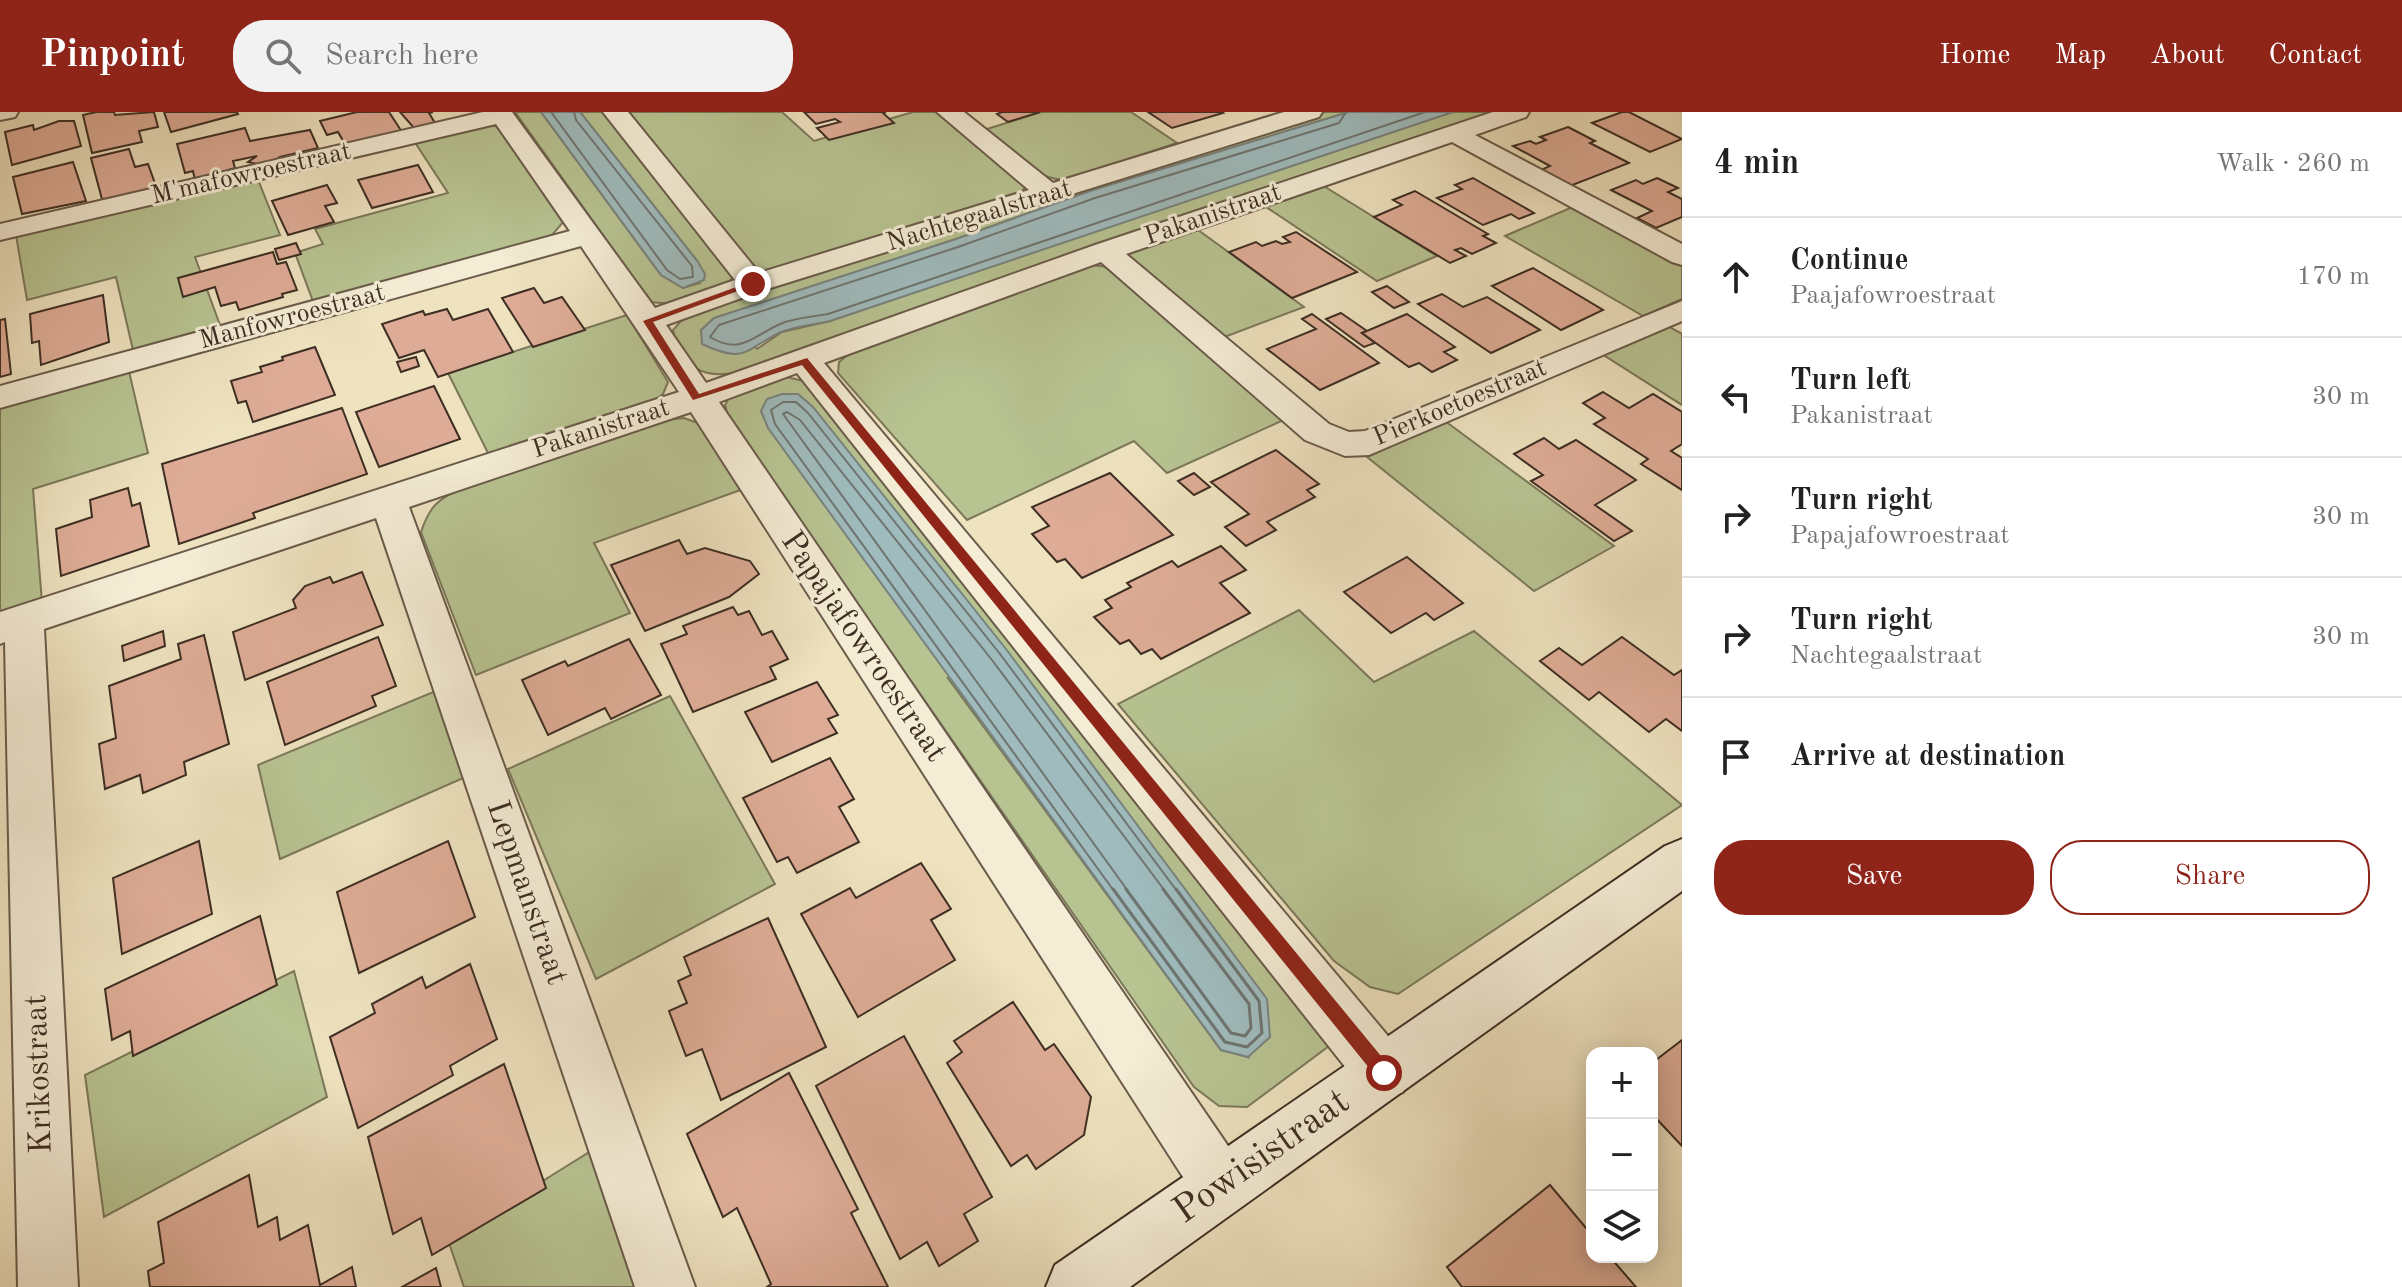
<!DOCTYPE html>
<html lang="en">
<head>
<meta charset="utf-8">
<style>
  :root { --surface:#fff; --page:#f2f2f2; --text:#222; --muted:#767676; --line:#e0e0e0; --accent:#8f2418 }
  body { margin:0; font-family:"Old Standard TT",serif; background:var(--page); color:var(--text) }
  .controls { position:absolute; right:24px; bottom:24px; display:grid; overflow:hidden; border-radius:16px; box-shadow:0 4px 20px #0003 }
  .controls button { width:72px; height:72px; display:grid; place-items:center; padding:0; border:0; border-bottom:2px solid var(--line); background:var(--surface); color:var(--text); font:40px sans-serif }
  .stop { position:absolute; width:24px; height:24px; margin:-18px; border:6px solid #8f2418; border-radius:50%; background:#fff }
  .stop.end { background:#8f2418; border-color:#fff; box-shadow:0 2px 8px #0008 }
  .list { margin:0; padding:0; list-style:none }
  h2 { display:flex; justify-content:space-between; align-items:center; height:104px; margin:0; padding:0 32px; font-size:34px }
  h2 small { font-size:26px; font-weight:400; color:var(--muted) }
  .list li { display:grid; grid-template-columns:52px 1fr auto; gap:24px; align-items:center; box-sizing:border-box; height:120px; padding:0 32px; border-top:2px solid var(--line) }
  .list b { display:block; font-size:30px; white-space:nowrap }
  .list p { margin:0; font-size:26px; white-space:nowrap; color:var(--muted) }
  .list em { font-size:26px; font-style:normal; color:var(--muted) }
  .actions { display:flex; gap:16px; padding:24px 32px }
  .actions a { flex:1; padding:18px 0; border:2px solid var(--accent); border-radius:32px; text-align:center; font-size:28px; color:var(--accent) }
  .actions .main { background:var(--accent); color:#fff }
  .icon { flex:none; width:44px; height:44px; fill:none; stroke:currentColor; stroke-width:2; stroke-linecap:round; stroke-linejoin:round }
  .map { position:relative; flex:none; width:1682px; height:1175px; overflow:hidden }
  header { display:flex; align-items:center; gap:48px; box-sizing:border-box; height:112px; padding:0 40px; background:var(--accent); color:#fff }
  header strong { font-size:38px }
  nav { display:flex; gap:44px; margin-inline-start:auto; font-size:28px }
  .search { width:560px; height:72px; background:var(--page); display:flex; align-items:center; gap:20px; box-sizing:border-box; padding:0 28px; border-radius:32px; color:var(--muted); font-size:30px }
  main { display:flex }
  aside { flex:1; background:var(--surface) }
  .map>svg:first-child { display:block }
  .green { fill:#b8c392; stroke:#7b785a; stroke-width:2; fill-rule:evenodd }
  .water { fill:#9fbbbd; stroke:#78837f; stroke-width:2 }
  .lines { fill:none; stroke-linecap:round; stroke-linejoin:round }
  .shore-far1 { stroke:#6e7470; stroke-width:2 }
  .shore { stroke:#6e7470; stroke-width:3 }
  .building { fill:#deac96; stroke:#3e2e23; stroke-width:2 }
  .street-casing { stroke:#6a5b4a; stroke-width:4 }
  .secondary-casing { stroke:#3e2e23; stroke-width:4 }
  .street { fill:#f4ecd5; fill-rule:evenodd }
  .secondary { fill:#f4ecd5; fill-rule:evenodd }
  .route { fill:#8f2418 }
  .labels { text-anchor:middle; dominant-baseline:central; stroke-width:6; stroke-linejoin:round; paint-order:stroke }
  .far-street-label { font-size:26px; fill:#3e2e23; stroke:#f4ecd5 }
  .street-label { font-size:32px; fill:#3e2e23; stroke:#f4ecd5 }
  .near-street-label { font-size:38px; fill:#3e2e23; stroke:#f4ecd5 }
</style>
</head>
<body>
<header>
<strong>Pinpoint</strong>
<div class="search"><svg class="icon" aria-label="search" viewBox="0 0 24 24"><circle cx="10" cy="10" r="6"/><path d="M15 15l6 6"/></svg>Search here</div>
<nav><a>Home</a><a>Map</a><a>About</a><a>Contact</a></nav>
</header>
<main>
<div class="map">
<svg width="1682" height="1175" viewBox="0 0 1682 1175">
  <rect width="100%" height="100%" fill="#eee2bf"/>
  <filter id="stains"><feTurbulence type="fractalNoise" baseFrequency=".0025" numOctaves="4"/><feColorMatrix values="0 0 0 0 .2 0 0 0 0 .09 0 0 0 0 .02 0 0 0 .5 -.17"/></filter>
  <radialGradient id="worn" r=".72"><stop offset=".6" stop-color="#630" stop-opacity="0"/><stop offset="1" stop-color="#630" stop-opacity=".3"/></radialGradient>
  <g class="green">
    <path d="M515,0H541L661,163L683,176L700,171L698,150L580,0H607L733,166C715,185 677,194 651,190Z"/>
    <path d="M626,0H782L814,29L913,0H940L1025,71L1024,77L1016,84L768,161L757,160Z"/>
    <path d="M1041,0H1131L1177,31L1066,68C1033,68 1008,37 984,18Z"/>
    <path d="M1325,0H1349L1093,78L956,127L729,202L757,237L782,220L830,209L1397,17L1453,0H1493L738,260C704,268 680,255 673,218L680,210L695,201Z"/>
    <path d="M490,13L500,15L565,108L552,123L537,130L314,192L295,141L323,132L315,117L448,81L414,29Z"/>
    <path d="M257,65L280,123L195,145L220,213L133,238L116,165L27,188L16,123Z"/>
    <path d="M1322,73L1437,144L1377,169L1263,93Z"/>
    <path d="M1577,93L1682,149V187L1643,204L1505,124Z"/>
    <path d="M1194,115L1304,195L1219,227L1124,150L1126,137Z"/>
    <path d="M1093,153L1114,156L1288,306L1167,361L1134,329L967,408L838,261L839,250L849,242Z"/>
    <path d="M627,203L668,270L663,282L649,293L490,345L448,261Z"/>
    <path d="M1664,212L1682,222V293L1602,242Z"/>
    <path d="M128,255L148,341L33,377L42,491L0,505V290Z"/>
    <path d="M786,265L809,270L1329,934L1247,995L1219,994L1194,975L729,308L725,293L731,281ZM947,565L1248,945L1221,938Z"/>
    <path d="M684,306L698,311L746,376L594,431L630,501L476,563L421,420C429,396 437,387 461,377L666,308Z"/>
    <path d="M1445,309L1614,434L1534,479L1367,345Z"/>
    <path d="M1299,498L1374,570L1474,519L1682,693L1398,882L1370,875L1334,849L1118,592Z"/>
    <path d="M438,578L470,663L280,747L258,653Z"/>
    <path d="M670,584L775,772L596,867L508,657Z"/>
    <path d="M294,859L327,985L104,1105L85,963Z"/>
    <path d="M607,1029L662,1175H464L448,1128Z"/>
  </g>
  <g class="water">
    <path d="M541,0H580L698,150L705,162L704,168L683,176L661,163Z"/>
    <path d="M1349,0H1453L830,209C814,213 794,214 779,221C743,239 745,252 702,232L701,218L714,206L956,127L1093,78Z"/>
    <path d="M782,282H798L813,295L1006,537L1267,887L1270,925L1248,945L1221,938L768,316L761,299L767,287Z"/>
  </g>
  <g class="lines">
    <g class="shore-far1">
      <path d="M551,0L667,158L680,167L693,165L692,154L576,8L574,0"/>
      <path d="M1346,0L1339,11L1095,86L958,135L719,213L710,225C743,245 755,221 785,210C799,206 814,204 828,202L1425,0"/>
      <path d="M1114,779L775,312L771,298L783,290H796L808,301L1000,542L1177,779"/>
      <path d="M1128,779L783,302L787,300L800,308L992,548L1165,779"/>
    </g>
    <g class="shore">
      <path d="M1113,777L1225,930L1247,935L1262,921L1259,889L1176,777"/>
      <path d="M1126,777L1231,921L1245,924L1251,916L1249,892L1163,777"/>
    </g>
  </g>
  <g class="building">
    <path d="M96,0H114L115,3L154,0L158,15L139,19L142,30L92,41L83,3Z"/>
    <path d="M164,0H237L238,2L171,20Z"/>
    <path d="M357,0H389L402,20L346,34L338,20L327,23L320,9Z"/>
    <path d="M400,0H433L429,1L435,11L414,16Z"/>
    <path d="M804,0H886L883,1L894,11L829,28L817,16L840,10L835,7L816,12Z"/>
    <path d="M1002,0H1040L1008,10L997,2Z"/>
    <path d="M1148,0H1221L1223,1L1172,16Z"/>
    <path d="M1622,0H1629L1682,27L1650,40L1592,11Z"/>
    <path d="M59,9H74L81,34L12,53L5,20L33,13L34,18Z"/>
    <path d="M1568,15L1595,29L1590,31L1629,51L1570,74L1541,58L1550,54L1513,34L1530,29L1536,32L1546,28L1540,25Z"/>
    <path d="M245,16L250,29L310,18L318,36L280,45L266,54L248,50L257,44L233,49L235,56L195,68L193,59L185,61L177,32Z"/>
    <path d="M129,37L135,55L148,52L157,77L103,91L91,46Z"/>
    <path d="M73,50L86,89L22,102L13,65Z"/>
    <path d="M418,53L433,80L372,96L358,68Z"/>
    <path d="M1473,66L1534,101L1519,107L1511,102L1483,113L1437,86L1462,77L1455,73Z"/>
    <path d="M1657,66L1678,76L1668,80L1682,87V105L1656,116L1637,106L1652,99L1611,78L1636,68L1643,72Z"/>
    <path d="M327,73L337,91L325,94L334,110L288,123L272,89Z"/>
    <path d="M1415,79L1488,122L1483,124L1496,131L1472,142L1461,136L1455,138L1466,144L1450,151L1374,105L1402,93L1393,88Z"/>
    <path d="M1296,120L1357,160L1292,186L1229,140L1256,130L1262,134L1276,129L1282,132L1290,130L1283,125Z"/>
    <path d="M296,131L301,142L279,148L275,137Z"/>
    <path d="M273,140L277,152L286,150L297,178L282,182L283,185L239,198L236,190L221,194L215,175L183,185L178,166Z"/>
    <path d="M1533,156L1603,198L1561,218L1492,174Z"/>
    <path d="M1387,174L1409,190L1394,196L1372,180Z"/>
    <path d="M534,176L544,191L562,185L585,218L533,235L502,186Z"/>
    <path d="M1442,182L1463,195L1487,185L1540,218L1491,241L1418,192Z"/>
    <path d="M103,183L109,230L41,253L39,229L32,231L30,202Z"/>
    <path d="M447,197L453,208L488,197L513,240L438,265L424,238L399,246L382,212L423,199L425,203Z"/>
    <path d="M1341,201L1367,219L1362,221L1375,231L1364,235L1326,207Z"/>
    <path d="M1312,202L1379,251L1320,278L1267,237L1316,217L1302,207Z"/>
    <path d="M1407,202L1455,235L1444,240L1457,248L1432,260L1419,251L1409,255L1362,221Z"/>
    <path d="M5,207L11,262L0,265V208Z"/>
    <path d="M315,235L335,283L253,310L246,289L238,291L231,269L262,260L260,255L283,248L282,245Z"/>
    <path d="M416,245L419,254L401,260L397,250Z"/>
    <path d="M434,274L460,327L379,355L356,300Z"/>
    <path d="M1603,280L1629,296L1653,282L1682,300V332L1671,339L1682,346V378L1641,352L1648,347L1594,312L1605,306L1583,291Z"/>
    <path d="M342,296L367,362L253,401L255,406L179,432L162,352Z"/>
    <path d="M1544,326L1559,337L1576,328L1636,368L1595,393L1632,419L1614,429L1531,369L1543,363L1514,342Z"/>
    <path d="M1276,338L1319,372L1307,378L1315,385L1267,410L1276,418L1246,434L1225,415L1249,402L1211,370Z"/>
    <path d="M1110,361L1173,423L1082,466L1065,447L1057,450L1032,422L1049,414L1032,395Z"/>
    <path d="M1194,361L1210,375L1194,383L1178,369Z"/>
    <path d="M128,376L132,394L140,391L149,434L61,464L56,417L92,405L90,388Z"/>
    <path d="M679,428L687,442L705,436L750,449L759,462L729,485L645,519L611,453Z"/>
    <path d="M1221,434L1246,458L1220,471L1250,501L1161,547L1152,537L1141,542L1129,528L1120,532L1094,505L1112,496L1105,488L1131,475L1127,471L1172,449L1178,455Z"/>
    <path d="M1407,445L1463,491L1434,508L1426,501L1391,521L1344,480Z"/>
    <path d="M362,460L383,513L245,568L233,520L296,496L293,488L305,474L330,465L333,471Z"/>
    <path d="M733,495L738,503L749,499L762,523L772,519L788,547L770,555L776,567L693,600L661,532L687,522L683,514Z"/>
    <path d="M163,519L165,534L124,549L122,534Z"/>
    <path d="M204,523L229,632L184,650L186,663L143,681L140,663L105,677L99,632L116,626L109,574L181,547L178,532Z"/>
    <path d="M378,525L396,574L372,584L376,594L285,633L267,570Z"/>
    <path d="M1622,525L1674,563L1682,558V619L1666,607L1649,620L1599,580L1589,588L1540,549L1559,536L1582,553Z"/>
    <path d="M629,527L661,583L611,607L605,596L548,623L522,568L565,549L568,554Z"/>
    <path d="M817,570L838,603L828,607L837,621L772,650L745,600Z"/>
    <path d="M830,646L854,687L839,695L859,730L797,761L788,745L777,750L743,686Z"/>
    <path d="M199,729L212,802L122,842L113,766Z"/>
    <path d="M448,729L475,805L359,861L337,780Z"/>
    <path d="M921,751L951,797L931,808L955,848L858,905L801,802L850,776L856,786Z"/>
    <path d="M260,804L277,873L133,944L130,919L112,928L105,877Z"/>
    <path d="M768,806L826,935L721,988L702,937L686,944L669,899L687,891L678,869L691,863L684,845Z"/>
    <path d="M470,852L497,927L450,954L453,963L358,1016L330,925L375,901L372,892L422,865L426,876Z"/>
    <path d="M1013,890L1045,938L1054,932L1091,985L1084,1023L1036,1057L1027,1043L1011,1054L947,951L962,940L954,929Z"/>
    <path d="M904,924L992,1085L964,1102L978,1129L939,1154L927,1130L900,1147L816,974Z"/>
    <path d="M1682,928V1034L1652,1002V951Z"/>
    <path d="M504,952L546,1076L432,1143L421,1106L393,1122L368,1025Z"/>
    <path d="M789,961L858,1097L851,1101L888,1175H767L771,1172L737,1096L723,1105L687,1022Z"/>
    <path d="M249,1063L258,1115L277,1105L280,1128L308,1113L320,1173L352,1155L356,1175H150L148,1159L164,1151L158,1110Z"/>
    <path d="M1550,1073L1592,1123V1145H1610L1636,1175H1462L1447,1155Z"/>
    <path d="M436,1156L441,1175H402Z"/>
  </g>
  <g class="lines">
    <g class="street-casing">
      <g id="street">
        <path d="M0,0H18L15,5L0,8Z"/>
        <path d="M483,0H512L655,196L735,168L603,0H628L759,161L1029,78L937,0H964L1053,71L1284,0H1322L1319,5L764,178L666,213L706,271L1095,133L1493,0H1529L1526,5L1475,23L1682,132V153L1672,150L1452,30L1126,142L1329,312L1349,320L1365,319L1682,189V209L1369,343L1345,344L1305,328L1101,150L824,251L1403,942L1411,961L1403,980L1384,988L1365,980L797,261L719,290L1241,1053L1249,1073L1241,1093L1221,1101L1201,1093L691,300L409,395L695,1175H635L376,406L44,517L78,1175H18L5,530L0,532V500L679,280L581,134L0,296V274L570,119L496,12L0,128V112Z"/>
      </g>
    </g>
    <g class="secondary-casing">
      <path id="secondary" d="M1682,727V779L1130,1175H1046L1055,1153L1665,734Z"/>
    </g>
    <use href="#street" class="street"/>
    <use href="#secondary" class="secondary"/>
  </g>
  <path class="route" d="M750,170L757,172L653,210L699,282L807,246L1390,955L1392,961L1390,967L1384,969L1378,967L802,253L693,288L643,209Z"/>
  <g class="labels">
    <g class="far-street-label">
      <text transform="translate(251 62) rotate(-13)">M'mafowroestraat</text>
      <text transform="translate(1213 103) rotate(-19)">Pakanistraat</text>
      <text transform="translate(979 104) rotate(-17)">Nachtegaalstraat</text>
      <text transform="translate(292 205) rotate(-15)">Manfowroestraat</text>
      <text transform="translate(1460 291) rotate(-23)">Pierkoetoestraat</text>
      <text transform="translate(601 317) rotate(-18)">Pakanistraat</text>
    </g>
    <g class="street-label">
      <text transform="translate(863 535) rotate(56)">Papajafowroestraat</text>
      <text transform="translate(526 781) rotate(71)">Lepmanstraat</text>
      <text transform="translate(40 962) rotate(-92)">Krikostraat</text>
    </g>
    <g class="near-street-label">
      <text transform="translate(1262 1045) rotate(-35)">Powisistraat</text>
    </g>
  </g>
  <rect width="100%" height="100%" filter="url(#stains)"/>
  <rect width="100%" height="100%" fill="url(#worn)"/>
</svg>
<div class="controls">
<button>+</button>
<button>−</button>
<button><svg class="icon" aria-label="layers" viewBox="0 0 24 24"><path d="M12 4l9 5-9 5-9-5zM3 14l9 5 9-5"/></svg></button>
</div>
<div class="stop" style="left:1384px;top:961px"></div>
<div class="stop end" style="left:753px;top:172px"></div>
</div>
<aside>
<h2>4 min<small>Walk · 260 m</small></h2>
<ul class="list">
<li><svg class="icon" aria-label="ahead" viewBox="0 0 24 24"><path d="M12 20V5M6 11l6-6 6 6"/></svg><div><b>Continue</b><p>Paajafowroestraat</p></div><em>170 m</em></li>
<li><svg class="icon" aria-label="left" viewBox="0 0 24 24"><path d="M17 20v-9H6M10 6l-5 5 5 5"/></svg><div><b>Turn left</b><p>Pakanistraat</p></div><em>30 m</em></li>
<li><svg class="icon" aria-label="right" viewBox="0 0 24 24"><path d="M7 20v-9h11M14 6l5 5-5 5"/></svg><div><b>Turn right</b><p>Papajafowroestraat</p></div><em>30 m</em></li>
<li><svg class="icon" aria-label="right" viewBox="0 0 24 24"><path d="M7 20v-9h11M14 6l5 5-5 5"/></svg><div><b>Turn right</b><p>Nachtegaalstraat</p></div><em>30 m</em></li>
<li><svg class="icon" aria-label="arrive" viewBox="0 0 24 24"><path d="M6 21V4h12l-3 4 3 4H6"/></svg><div><b>Arrive at destination</b></div></li>
</ul>
<div class="actions"><a class="main">Save</a><a>Share</a></div>
</aside>
</main>
</body>
</html>
